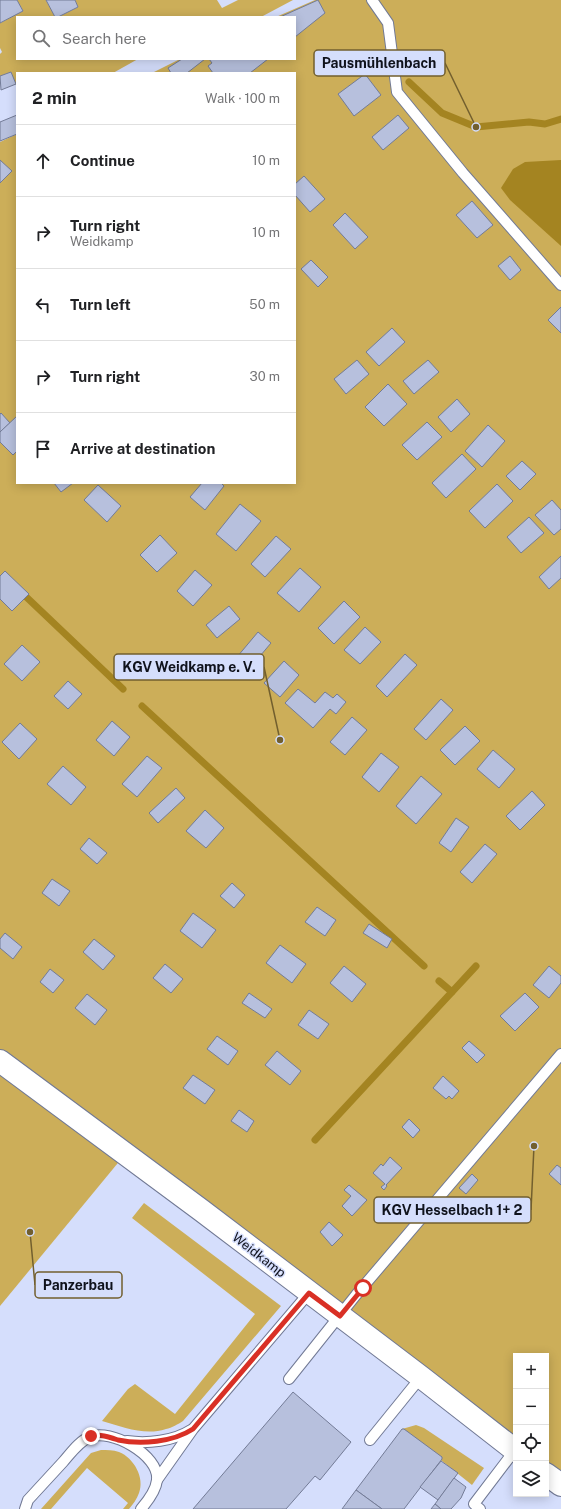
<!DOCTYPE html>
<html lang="en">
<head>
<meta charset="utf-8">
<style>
  :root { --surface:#fff; --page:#f2f2f2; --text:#202124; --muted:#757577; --line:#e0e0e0 }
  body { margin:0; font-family:"Public Sans",sans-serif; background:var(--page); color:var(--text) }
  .controls { position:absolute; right:12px; bottom:12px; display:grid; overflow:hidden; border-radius:0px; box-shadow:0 2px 10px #0003 }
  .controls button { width:36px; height:36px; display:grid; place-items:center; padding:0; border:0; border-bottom:1px solid var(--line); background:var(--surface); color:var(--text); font:20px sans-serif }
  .stop { position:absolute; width:12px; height:12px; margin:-9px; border:3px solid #d93025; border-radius:50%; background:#fff }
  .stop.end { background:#d93025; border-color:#fff; box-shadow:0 1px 4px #0008 }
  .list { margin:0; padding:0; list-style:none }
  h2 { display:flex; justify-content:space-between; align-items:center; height:52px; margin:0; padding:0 16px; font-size:17px }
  h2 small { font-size:13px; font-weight:400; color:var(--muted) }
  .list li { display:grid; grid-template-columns:26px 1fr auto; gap:12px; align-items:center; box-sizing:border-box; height:72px; padding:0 16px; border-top:1px solid var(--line) }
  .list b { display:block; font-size:15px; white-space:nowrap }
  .list p { margin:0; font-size:13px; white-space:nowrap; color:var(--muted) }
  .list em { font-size:13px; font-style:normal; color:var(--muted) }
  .icon { flex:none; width:22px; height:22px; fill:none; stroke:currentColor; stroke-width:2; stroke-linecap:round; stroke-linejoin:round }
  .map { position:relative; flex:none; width:561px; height:1509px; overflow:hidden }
  .search { position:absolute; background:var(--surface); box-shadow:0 2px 10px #0003; left:16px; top:16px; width:280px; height:44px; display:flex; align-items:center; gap:10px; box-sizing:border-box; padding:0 14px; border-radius:0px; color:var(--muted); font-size:15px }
  .panel { position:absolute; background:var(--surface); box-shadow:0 2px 10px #0003; left:16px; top:72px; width:280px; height:412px; border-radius:0px }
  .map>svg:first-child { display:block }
  .green { fill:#ccae59 }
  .water { fill:#a48421 }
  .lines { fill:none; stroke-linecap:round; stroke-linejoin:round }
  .stream { stroke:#a48421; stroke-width:7 }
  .building { fill:#b7c0dd; stroke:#737b96 }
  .lane-casing { stroke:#717994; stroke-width:12 }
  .secondary-casing { stroke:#717994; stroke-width:24 }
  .lane { stroke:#fff; stroke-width:10 }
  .secondary { stroke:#fff; stroke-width:22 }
  .route { stroke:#d93025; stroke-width:5 }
  .labels { text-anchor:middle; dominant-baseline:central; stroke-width:3; stroke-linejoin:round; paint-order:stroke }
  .street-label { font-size:13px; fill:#0f121c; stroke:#d5defc }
  .leader { fill:none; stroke:#725f2e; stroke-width:1.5 }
  .callout-dot { fill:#725f2e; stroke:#d5defc; stroke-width:1.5 }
  .callout { fill:#d5defc; stroke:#725f2e; stroke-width:1.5 }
  .callout-label { font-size:14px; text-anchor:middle; font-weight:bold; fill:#0f121c }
</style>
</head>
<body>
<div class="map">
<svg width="561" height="1509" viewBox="0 0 561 1509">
  <rect width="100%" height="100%" fill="#d5defc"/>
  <g class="green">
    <path d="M17,0H46L55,17H17V59H138L113,73H17V88L11,72L0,77V54L2,52L0,48V23L23,11Z"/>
    <path d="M75,0H217L222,8L238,0H293L261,17H58L78,7Z"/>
    <path d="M315,0H561V1480L546,1469V1356H516V1447L0,1055V142L17,134V483H295V73H152L180,59H295V17H276Z"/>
    <path d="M0,1068L122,1158L0,1306Z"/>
    <path d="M144,1203L281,1306L183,1421C178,1424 172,1428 166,1429C145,1436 123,1427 102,1421L128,1389L135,1384L175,1414L255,1314L132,1218Z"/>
    <path d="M416,1425L424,1428L484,1468L472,1485L402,1429Z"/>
    <path d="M101,1450C107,1450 113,1450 119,1452C134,1458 145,1478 139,1493C137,1499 133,1504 129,1509H123L128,1503L87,1468L51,1509H41L91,1453Z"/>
  </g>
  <path class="water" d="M561,160V246L510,200L501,188L513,169L525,162Z"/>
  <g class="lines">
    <g class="stream">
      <path d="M409,82L442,113L476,127L529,122L545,124L561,119"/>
      <path d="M20,591L123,689"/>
      <path d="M142,706L424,966"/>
      <path d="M439,981L452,992"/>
      <path d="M315,1140L476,966"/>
    </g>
  </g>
  <g class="building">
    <path d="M0,0H17L23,11L0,23Z"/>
    <path d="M46,0H75L78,7L58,17H55Z"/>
    <path d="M318,0L325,13L295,37V17H280Z"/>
    <path d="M182,59H205L187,73H171L168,68Z"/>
    <path d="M209,59H268L250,73H213L208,66L212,63Z"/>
    <path d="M11,72L16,84L1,90L0,76Z"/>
    <path d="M365,74L381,95L354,116L338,94Z"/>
    <path d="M17,115V134L0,141V122Z"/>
    <path d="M398,115L409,128L383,150L372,137Z"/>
    <path d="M0,160L12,171L0,183Z"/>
    <path d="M304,176L325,199L310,212L295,195V184Z"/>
    <path d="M472,201L493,225L477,238L456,215Z"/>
    <path d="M345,213L368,237L355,249L333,225Z"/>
    <path d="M510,256L521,270L510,280L498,266Z"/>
    <path d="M311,260L328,277L318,287L301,269Z"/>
    <path d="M561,307V333L548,320Z"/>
    <path d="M392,328L405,342L379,366L366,352Z"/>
    <path d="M357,360L369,374L346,394L334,379Z"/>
    <path d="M428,360L439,372L414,394L403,381Z"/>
    <path d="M388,384L407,404L384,426L365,407Z"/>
    <path d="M457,399L470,414L451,432L438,417Z"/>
    <path d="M1,413L10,423L0,432V414Z"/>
    <path d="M17,416V451L13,455L0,442V432Z"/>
    <path d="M427,422L442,437L417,460L402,445Z"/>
    <path d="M488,425L505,441L482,467L465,451Z"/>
    <path d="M462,454L476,469L446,498L432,483Z"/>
    <path d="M522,461L536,474L520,490L506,476Z"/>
    <path d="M54,483H73L61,492Z"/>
    <path d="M202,483H221L224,486L205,510L190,497Z"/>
    <path d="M497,484L513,501L485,528L469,511Z"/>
    <path d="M98,485L121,506L107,522L84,500Z"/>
    <path d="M552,500L561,510V529L554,535L535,515Z"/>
    <path d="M240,504L261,521L236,551L216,534Z"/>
    <path d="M529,517L544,533L521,553L507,537Z"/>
    <path d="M160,535L177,553L157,572L140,555Z"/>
    <path d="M276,536L291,549L265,577L251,564Z"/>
    <path d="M561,556V578L549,589L539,577Z"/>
    <path d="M300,568L321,587L299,612L277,593Z"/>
    <path d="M195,570L212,585L193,606L177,591Z"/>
    <path d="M5,571L29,594L12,611L0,599V576Z"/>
    <path d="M344,601L360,617L334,644L318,628Z"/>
    <path d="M229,606L240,619L217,638L206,625Z"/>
    <path d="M365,627L381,642L360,664L344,650Z"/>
    <path d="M258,632L271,643L250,668L237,657Z"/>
    <path d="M22,645L40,662L22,681L4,664Z"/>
    <path d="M405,654L417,665L387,697L376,686Z"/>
    <path d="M284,661L299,675L280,697L264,683Z"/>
    <path d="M68,681L82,694L68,709L54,696Z"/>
    <path d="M298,689L315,703L325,692L333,698L337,694L346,702L336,714L330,709L313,728L285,703Z"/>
    <path d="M441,699L453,710L426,740L414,729Z"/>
    <path d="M352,717L367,730L345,755L330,742Z"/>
    <path d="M112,721L130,737L114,756L96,740Z"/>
    <path d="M20,723L37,739L19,759L2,742Z"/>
    <path d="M465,726L480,741L455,765L440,750Z"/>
    <path d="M493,750L515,769L499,788L477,769Z"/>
    <path d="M381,753L399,767L379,792L362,777Z"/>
    <path d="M147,756L162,768L137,797L122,784Z"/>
    <path d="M63,766L86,787L71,805L47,784Z"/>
    <path d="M421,776L442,794L416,824L396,806Z"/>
    <path d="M176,788L185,798L158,823L149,813Z"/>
    <path d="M532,791L545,805L520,830L506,816Z"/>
    <path d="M205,810L224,828L206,848L186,831Z"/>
    <path d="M456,818L469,827L451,852L439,843Z"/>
    <path d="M89,838L107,853L97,864L80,849Z"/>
    <path d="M485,844L497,854L472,883L460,872Z"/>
    <path d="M52,879L70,891L59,906L42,893Z"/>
    <path d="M232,883L245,895L234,908L220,896Z"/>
    <path d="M317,907L336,920L325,936L305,922Z"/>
    <path d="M193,913L216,930L202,948L180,931Z"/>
    <path d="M369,924L392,939L387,948L363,933Z"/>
    <path d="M5,933L22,947L13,959L0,948V939Z"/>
    <path d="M94,939L115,956L103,970L83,952Z"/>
    <path d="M280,945L306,964L292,983L266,963Z"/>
    <path d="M165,964L183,979L171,993L153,978Z"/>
    <path d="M344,966L366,984L352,1002L330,983Z"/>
    <path d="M549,966L561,976V983L549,998L533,985Z"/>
    <path d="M50,969L64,980L53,993L40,982Z"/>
    <path d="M249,993L272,1009L265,1018L242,1003Z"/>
    <path d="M525,993L539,1007L515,1031L500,1016Z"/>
    <path d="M87,994L107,1010L95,1025L75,1008Z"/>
    <path d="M309,1010L329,1024L318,1039L298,1025Z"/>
    <path d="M217,1036L238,1051L228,1065L207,1049Z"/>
    <path d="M469,1041L485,1055L477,1063L462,1048Z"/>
    <path d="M277,1051L301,1071L290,1085L265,1065Z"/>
    <path d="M193,1075L215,1090L205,1104L183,1088Z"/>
    <path d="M443,1076L459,1091L452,1099L449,1096L446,1099L433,1088Z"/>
    <path d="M239,1110L254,1121L247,1132L231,1121Z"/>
    <path d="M409,1119L420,1130L413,1138L402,1127Z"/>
    <path d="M390,1157L402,1168L386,1185L387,1186L384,1190L381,1187L385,1184L373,1173L381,1164L383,1166Z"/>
    <path d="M557,1165L561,1168V1185L549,1174Z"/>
    <path d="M472,1174L478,1180L466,1194L459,1188Z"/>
    <path d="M349,1185L367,1200L352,1216L342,1206L351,1196L344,1190Z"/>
    <path d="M329,1222L343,1235L332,1246L320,1232Z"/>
    <path d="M293,1392L351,1442L320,1480L315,1476L286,1509H193Z"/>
    <path d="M402,1429H404L442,1457V1459L404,1509H382L356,1490Z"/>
    <path d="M441,1461L458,1473L438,1500L420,1487Z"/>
    <path d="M454,1478L466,1487L461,1498L451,1509H441L435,1504Z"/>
    <path d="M356,1490L382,1509H342Z"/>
    <path d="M435,1504L441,1509H431Z"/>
  </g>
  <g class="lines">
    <g class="lane-casing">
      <g id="lane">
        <path d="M372,0L388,23L397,92L463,173L561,285"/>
        <path d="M289,1379L356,1295L561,1054"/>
        <path d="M370,1440L421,1377"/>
        <path d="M127,1441C147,1444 174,1441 191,1430"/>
        <path d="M157,1480L193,1429L309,1293"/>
        <path d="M25,1509L28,1500C40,1487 52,1474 63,1462C71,1453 79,1441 90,1437C110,1428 160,1455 157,1480C156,1490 147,1502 141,1509"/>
        <path d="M480,1509L474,1504L515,1450"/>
      </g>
    </g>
    <g class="secondary-casing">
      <g id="secondary">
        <path d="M0,1061L201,1210L421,1377L516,1451"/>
        <path d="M546,1474L561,1485"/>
      </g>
    </g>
    <use href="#lane" class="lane"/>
    <use href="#secondary" class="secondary"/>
  </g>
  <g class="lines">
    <path class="route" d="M91,1436C101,1434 109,1437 118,1440C141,1445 173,1442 193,1429L309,1293L340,1316L363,1288"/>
  </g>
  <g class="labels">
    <g class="street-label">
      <text transform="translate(259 1255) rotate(38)">Weidkamp</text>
    </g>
  </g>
  <path class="leader" d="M476 127L445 63M280 740L264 667M534 1146L531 1210M30 1232L35 1285"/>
  <g class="callout-dot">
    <circle cx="476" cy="127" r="4"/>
    <circle cx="280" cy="740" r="4"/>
    <circle cx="534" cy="1146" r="4"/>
    <circle cx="30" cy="1232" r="4"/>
  </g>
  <g class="callout">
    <rect x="314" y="50" width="131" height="26" rx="4"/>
    <rect x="114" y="654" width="150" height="26" rx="4"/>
    <rect x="374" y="1197" width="157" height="26" rx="4"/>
    <rect x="35" y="1272" width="87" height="26" rx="4"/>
  </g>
  <g class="callout-label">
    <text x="379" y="68">Pausmühlenbach</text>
    <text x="189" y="672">KGV Weidkamp e. V.</text>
    <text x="452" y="1215">KGV Hesselbach 1+ 2</text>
    <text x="78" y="1290">Panzerbau</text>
  </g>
</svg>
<div class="controls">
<button>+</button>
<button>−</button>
<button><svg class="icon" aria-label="locate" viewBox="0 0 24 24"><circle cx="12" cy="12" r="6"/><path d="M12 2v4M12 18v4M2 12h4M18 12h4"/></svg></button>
<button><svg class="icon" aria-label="layers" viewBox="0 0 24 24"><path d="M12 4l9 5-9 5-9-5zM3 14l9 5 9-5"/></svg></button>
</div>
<div class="stop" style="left:363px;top:1288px"></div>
<div class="stop end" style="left:91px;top:1436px"></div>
<div class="search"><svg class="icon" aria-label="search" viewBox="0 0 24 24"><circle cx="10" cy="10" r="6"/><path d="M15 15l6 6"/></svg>Search here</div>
<section class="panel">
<h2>2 min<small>Walk · 100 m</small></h2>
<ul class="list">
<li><svg class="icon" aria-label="ahead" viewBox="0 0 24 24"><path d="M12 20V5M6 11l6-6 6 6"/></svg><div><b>Continue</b></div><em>10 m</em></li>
<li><svg class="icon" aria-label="right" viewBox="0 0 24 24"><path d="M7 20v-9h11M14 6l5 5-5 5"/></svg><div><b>Turn right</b><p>Weidkamp</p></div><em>10 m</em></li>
<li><svg class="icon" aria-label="left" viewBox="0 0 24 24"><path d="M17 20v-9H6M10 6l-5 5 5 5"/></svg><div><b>Turn left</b></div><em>50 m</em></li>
<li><svg class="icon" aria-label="right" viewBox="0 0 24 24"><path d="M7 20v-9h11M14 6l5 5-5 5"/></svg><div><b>Turn right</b></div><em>30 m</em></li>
<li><svg class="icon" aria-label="arrive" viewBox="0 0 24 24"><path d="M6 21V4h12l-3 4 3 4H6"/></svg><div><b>Arrive at destination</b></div></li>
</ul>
</section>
</div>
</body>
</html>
